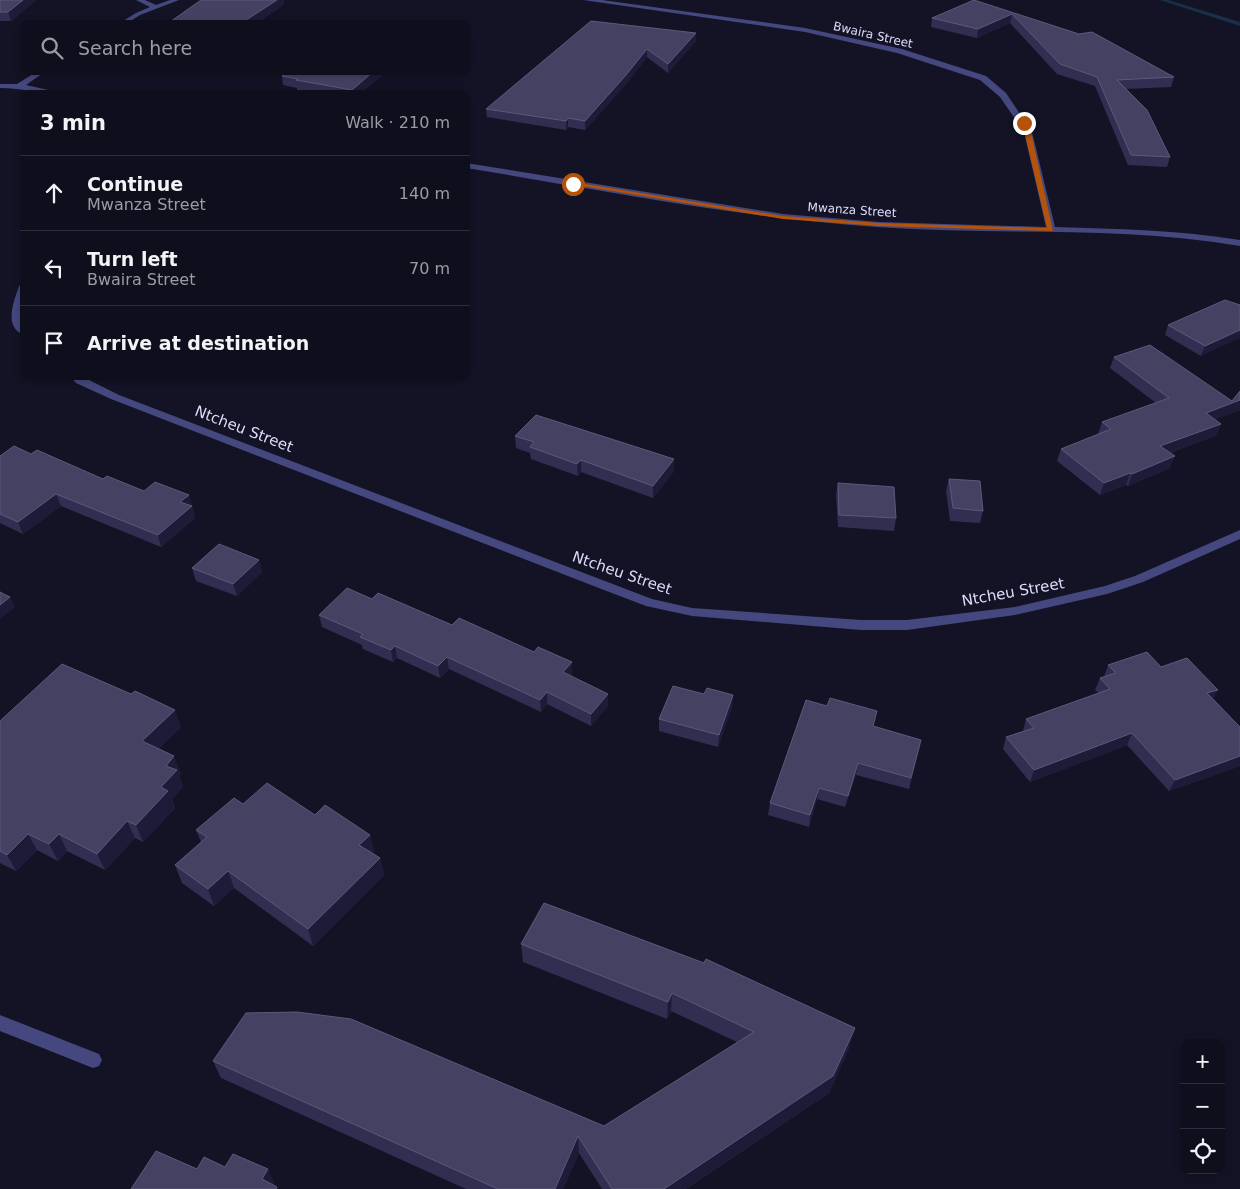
<!DOCTYPE html>
<html lang="en">
<head>
<meta charset="utf-8">
<style>
  :root { --surface:#0f0e1c; --page:#1d1c29; --text:#f1f3f6; --muted:#9b9ca3; --line:#2f2e3b }
  body { margin:0; font-family:"DejaVu Sans",sans-serif; background:var(--page); color:var(--text) }
  .controls { position:absolute; right:15px; bottom:15px; display:grid; overflow:hidden; border-radius:10px; box-shadow:0 2px 8px #0003 }
  .controls button { width:45px; height:45px; display:grid; place-items:center; padding:0; border:0; border-bottom:1px solid var(--line); background:var(--surface); color:var(--text); font:25px sans-serif }
  .stop { position:absolute; width:15px; height:15px; margin:-11px; border:4px solid #b45309; border-radius:50%; background:#fff }
  .stop.end { background:#b45309; border-color:#fff; box-shadow:0 1px 5px #0008 }
  .list { margin:0; padding:0; list-style:none }
  h2 { display:flex; justify-content:space-between; align-items:center; height:65px; margin:0; padding:0 20px; font-size:21px }
  h2 small { font-size:16px; font-weight:400; color:var(--muted) }
  .list li { display:grid; grid-template-columns:32px 1fr auto; gap:15px; align-items:center; box-sizing:border-box; height:75px; padding:0 20px; border-top:1px solid var(--line) }
  .list b { display:block; font-size:19px; white-space:nowrap }
  .list p { margin:0; font-size:16px; white-space:nowrap; color:var(--muted) }
  .list em { font-size:16px; font-style:normal; color:var(--muted) }
  .icon { flex:none; width:28px; height:28px; fill:none; stroke:currentColor; stroke-width:2; stroke-linecap:round; stroke-linejoin:round }
  .map { position:relative; flex:none; width:1240px; height:1189px; overflow:hidden }
  .search { position:absolute; background:var(--surface); box-shadow:0 2px 8px #0003; left:20px; top:20px; width:450px; height:55px; display:flex; align-items:center; gap:12px; box-sizing:border-box; padding:0 18px; border-radius:10px; color:var(--muted); font-size:19px }
  .panel { position:absolute; background:var(--surface); box-shadow:0 2px 8px #0003; left:20px; top:90px; width:450px; height:290px; border-radius:10px }
  .map>svg:first-child { display:block }
  .lines { fill:none; stroke-linecap:round; stroke-linejoin:round }
  .stream { fill:#18304a; fill-rule:evenodd }
  .minor { fill:#44487e; fill-rule:evenodd }
  .wall { fill:#322e51 }
  .shaded-wall { fill:#1e1b38 }
  .building { fill:#444163; stroke:#5c597b }
  .route { fill:#b45309 }
  .labels { text-anchor:middle; dominant-baseline:central; stroke-width:5; stroke-linejoin:round; paint-order:stroke }
  .far-street-label { font-size:12px; fill:#dcdcfa; stroke:#141326 }
  .street-label { font-size:15px; fill:#dcdcfa; stroke:#141326 }
</style>
</head>
<body>
<div class="map">
<svg width="1240" height="1189" viewBox="0 0 1240 1189">
  <rect width="100%" height="100%" fill="#141326"/>
  <g class="lines">
    <path class="stream" d="M1160,0H1168L1240,22V26Z"/>
    <g class="minor">
      <path d="M136,0H145L156,5L170,0H179L140,15L126,24H118L136,13L150,7Z"/>
      <path d="M583,0H602L805,28L902,49L986,76L1006,93L1032,132L1055,227C1117,229 1179,230 1240,240V246C1120,225 998,236 877,227C739,218 603,190 466,168V163L783,214L879,222L1046,227L1024,132L1000,97L980,80L897,53L805,32Z"/>
      <path d="M38,71H46L26,85L66,94C43,94 22,88 0,88V84H17Z"/>
      <path d="M24,283L21,316L24,335C3,327 14,301 19,286Z"/>
      <path d="M70,376H81L119,395L652,599L692,608L861,620H907L1015,607L1105,586L1135,576L1240,530V539L1143,582L1107,594L1015,615L907,630H861L692,616L646,606L604,590L111,399L76,383Z"/>
      <path d="M0,1015L99,1054L102,1060L99,1066L93,1068L0,1031Z"/>
    </g>
  </g>
  <g class="wall">
    <path d="M0,0H36L11,21H0Z"/>
    <path d="M974,0L1174,77L1171,87L1126,89L1170,157L1167,167L1128,165L1095,86L1057,74L1010,23L977,38L931,27L932,18Z"/>
    <path d="M591,21L696,33V41L668,73L647,57L626,84L585,130L568,127L566,130L487,117L486,109Z"/>
    <path d="M288,71H384L385,73L359,94H321L297,90V88L283,85L282,76Z"/>
    <path d="M1240,305L1201,356L1165,335L1168,325Z"/>
    <path d="M1114,357L1240,410L1215,419L1217,435L1170,453V468L1128,486L1126,485L1100,495L1057,461L1061,449L1098,434L1102,422L1156,403L1110,368Z"/>
    <path d="M515,436L674,459V471L653,498L581,472L578,476L531,459L530,453L516,448Z"/>
    <path d="M31,454L103,479L144,491L189,495L195,518L161,547L61,506L23,534L0,523V456Z"/>
    <path d="M949,479L983,511L980,523L950,521L946,491Z"/>
    <path d="M838,483L896,518L894,531L838,527L836,495Z"/>
    <path d="M259,560L262,572L237,596L196,581L192,568Z"/>
    <path d="M372,599L534,652L572,662V674L571,676L608,706L591,726L547,704L541,712L449,669L440,678L397,658L393,662L363,649L362,645L322,627L319,615Z"/>
    <path d="M1108,665L1161,667L1213,699L1240,727V766L1169,791L1127,745L1030,782L1003,749L1006,737L1023,731L1026,719L1099,693L1095,690L1100,678L1104,677Z"/>
    <path d="M131,694L181,727L158,749L181,773L179,775L183,787L172,799L175,808L143,842L135,838L105,870L67,851L58,861L37,850L16,871L0,863V721Z"/>
    <path d="M704,694L733,695L732,707L718,747L659,731V719Z"/>
    <path d="M874,726L921,740L909,789L856,775L845,807L817,799L809,827L768,815L770,803Z"/>
    <path d="M243,804L315,815L370,835L374,852L373,853L380,858L384,875L313,946L234,888L214,906L182,883L175,865L201,842L196,830Z"/>
    <path d="M521,944L850,1046L829,1093L686,1189H602L579,1153L563,1189H466L221,1078L213,1061L604,1126L737,1042L671,1011L667,1019L523,962Z"/>
  </g>
  <g class="shaded-wall">
    <path d="M23,0H36L11,21L8,12Z"/>
    <path d="M277,0H284V5L256,24H240Z"/>
    <path d="M1012,14L1010,23L977,38L978,29Z"/>
    <path d="M696,33V41L668,73V64Z"/>
    <path d="M647,49V57L626,84L585,130V121Z"/>
    <path d="M374,71H384L385,73L359,94H352V90Z"/>
    <path d="M568,118V127L566,130V121Z"/>
    <path d="M1240,330V338L1201,356L1205,346Z"/>
    <path d="M1240,400V410L1201,425L1206,413Z"/>
    <path d="M1221,424L1217,435L1156,458L1160,446Z"/>
    <path d="M1175,456L1170,468L1128,486L1132,474Z"/>
    <path d="M674,459V471L653,498V486Z"/>
    <path d="M581,460V472L578,476L577,464Z"/>
    <path d="M1130,473L1126,485L1100,495L1104,483Z"/>
    <path d="M56,494L61,506L23,534L18,522Z"/>
    <path d="M189,495L192,506L183,513L180,502Z"/>
    <path d="M192,506L195,518L161,547L158,535Z"/>
    <path d="M259,560L262,572L237,596L233,584Z"/>
    <path d="M10,597L15,607L0,619V605Z"/>
    <path d="M395,646L397,658L393,662L391,650Z"/>
    <path d="M447,657L449,669L440,678L438,666Z"/>
    <path d="M572,662V674L564,684L563,672Z"/>
    <path d="M1218,690L1212,702L1207,693Z"/>
    <path d="M547,692V704L541,712L540,700Z"/>
    <path d="M608,694V706L591,726V714Z"/>
    <path d="M733,695L732,707L718,747L719,735Z"/>
    <path d="M175,710L181,727L148,758L142,741Z"/>
    <path d="M1132,733L1127,745L1030,782L1034,770Z"/>
    <path d="M174,756L181,773L179,775L183,787L172,799L175,808L143,842L136,825L161,787L166,766Z"/>
    <path d="M1240,756V766L1169,791L1175,780Z"/>
    <path d="M858,763L856,775L845,807L848,796Z"/>
    <path d="M819,788L817,799L809,827L810,815Z"/>
    <path d="M127,821L135,838L105,870L97,854Z"/>
    <path d="M28,834L37,850L16,871L7,855Z"/>
    <path d="M59,834L67,851L58,861L49,844Z"/>
    <path d="M370,835L374,852L364,862L359,845Z"/>
    <path d="M380,858L384,875L313,946L308,929Z"/>
    <path d="M228,871L234,888L214,906L208,889Z"/>
    <path d="M672,993L671,1011L667,1019L668,1002Z"/>
    <path d="M855,1028L850,1046L829,1093L686,1189H664Z"/>
    <path d="M578,1136L579,1153L563,1189H555Z"/>
    <path d="M268,1169L275,1184L272,1189L262,1179Z"/>
  </g>
  <g class="building">
    <path d="M0,0H23L8,12H0Z"/>
    <path d="M201,0H277L240,24H167Z"/>
    <path d="M974,0L1079,34L1092,32L1174,77L1117,80L1147,110L1170,157L1131,155L1097,77L1060,64L1012,14L978,29L932,18Z"/>
    <path d="M591,21L696,33L668,64L647,49L626,75L585,121L568,118L566,121L486,109Z"/>
    <path d="M288,71H374L352,90L296,80L298,79L282,76Z"/>
    <path d="M1225,300L1240,305V330L1205,346L1168,325Z"/>
    <path d="M1150,345L1232,401L1240,391V400L1206,413L1221,424L1160,446L1175,456L1132,474L1130,473L1104,483L1061,449L1111,429L1102,422L1169,398L1114,357Z"/>
    <path d="M536,415L674,459L653,486L581,460L577,464L530,447L534,442L515,436Z"/>
    <path d="M14,446L31,454L37,450L103,479L107,476L144,491L155,482L189,495L180,502L192,506L158,535L56,494L18,522L0,514V456Z"/>
    <path d="M949,479L980,481L983,511L953,508Z"/>
    <path d="M838,483L894,487L896,518L839,515Z"/>
    <path d="M219,544L259,560L233,584L192,568Z"/>
    <path d="M347,588L372,599L378,593L452,625L459,618L534,652L538,647L572,662L563,672L608,694L591,714L547,692L540,700L447,657L438,666L395,646L391,650L360,637L363,634L319,615Z"/>
    <path d="M0,592L10,597L0,605Z"/>
    <path d="M1147,652L1161,667L1187,658L1218,690L1207,693L1240,727V756L1175,780L1132,733L1034,770L1006,737L1034,728L1026,719L1110,689L1100,678L1116,673L1108,665Z"/>
    <path d="M62,664L131,694L135,691L175,710L142,741L174,756L166,766L177,770L161,787L168,791L136,825L127,821L97,854L59,834L49,844L28,834L7,855L0,851V721Z"/>
    <path d="M673,686L704,694L707,688L733,695L719,735L659,719Z"/>
    <path d="M830,698L877,711L873,726L921,740L911,778L858,763L848,796L819,788L810,815L770,803L806,700L827,706Z"/>
    <path d="M267,783L315,815L325,805L370,835L359,845L380,858L308,929L228,871L208,889L175,865L207,837L196,830L234,798L243,804Z"/>
    <path d="M544,903L704,963L706,959L855,1028L833,1076L664,1189H612L578,1136L555,1189H498L213,1061L246,1013L297,1012L351,1019L604,1126L754,1032L672,993L668,1002L521,944Z"/>
    <path d="M156,1151L197,1169L204,1157L225,1167L233,1154L268,1169L262,1179L277,1187L276,1189H131Z"/>
  </g>
  <path class="route" d="M1022,122H1025L1031,132L1053,231L879,226L783,219L570,184L573,182L783,216L879,223L1047,228Z"/>
  <g class="labels">
    <g class="far-street-label">
      <text transform="translate(873 35) rotate(13)">Bwaira Street</text>
      <text transform="translate(852 210) rotate(4)">Mwanza Street</text>
    </g>
    <g class="street-label">
      <text transform="translate(244 429) rotate(21)">Ntcheu Street</text>
      <text transform="translate(622 573) rotate(19)">Ntcheu Street</text>
      <text transform="translate(1013 592) rotate(-10)">Ntcheu Street</text>
    </g>
  </g>
</svg>
<div class="controls">
<button>+</button>
<button>−</button>
<button><svg class="icon" aria-label="locate" viewBox="0 0 24 24"><circle cx="12" cy="12" r="6"/><path d="M12 2v4M12 18v4M2 12h4M18 12h4"/></svg></button>
</div>
<div class="stop" style="left:573px;top:184px"></div>
<div class="stop end" style="left:1024px;top:123px"></div>
<div class="search"><svg class="icon" aria-label="search" viewBox="0 0 24 24"><circle cx="10" cy="10" r="6"/><path d="M15 15l6 6"/></svg>Search here</div>
<section class="panel">
<h2>3 min<small>Walk · 210 m</small></h2>
<ul class="list">
<li><svg class="icon" aria-label="ahead" viewBox="0 0 24 24"><path d="M12 20V5M6 11l6-6 6 6"/></svg><div><b>Continue</b><p>Mwanza Street</p></div><em>140 m</em></li>
<li><svg class="icon" aria-label="left" viewBox="0 0 24 24"><path d="M17 20v-9H6M10 6l-5 5 5 5"/></svg><div><b>Turn left</b><p>Bwaira Street</p></div><em>70 m</em></li>
<li><svg class="icon" aria-label="arrive" viewBox="0 0 24 24"><path d="M6 21V4h12l-3 4 3 4H6"/></svg><div><b>Arrive at destination</b></div></li>
</ul>
</section>
</div>
</body>
</html>
